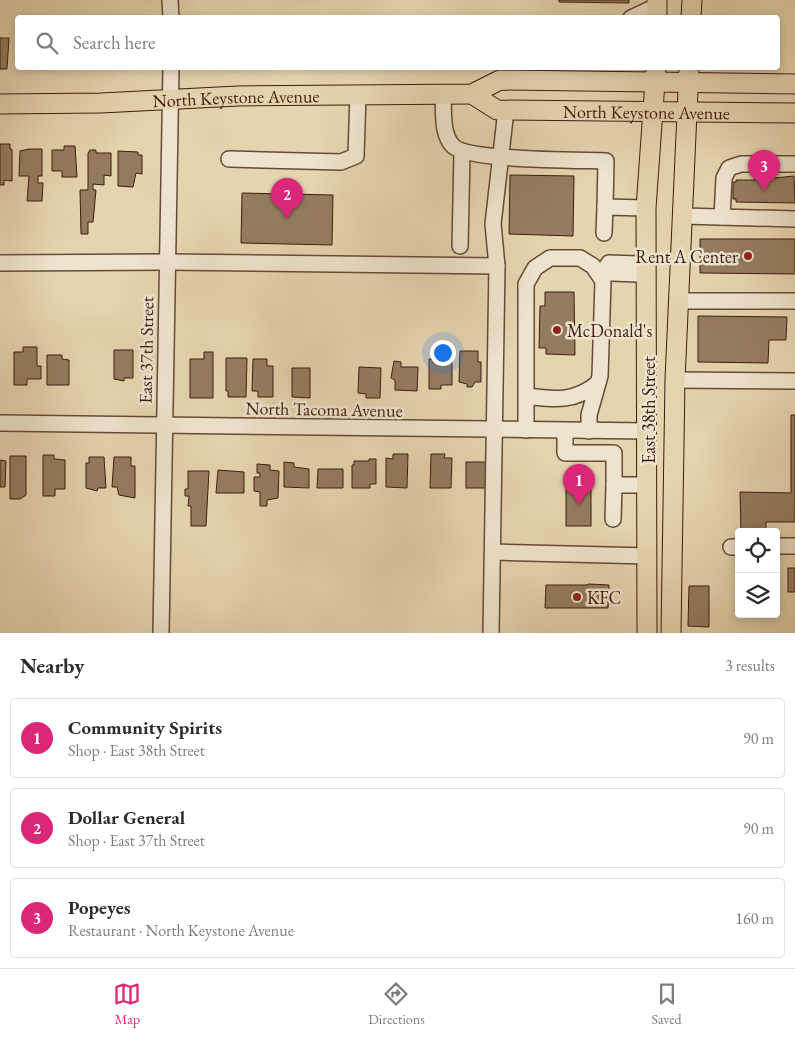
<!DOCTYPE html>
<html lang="en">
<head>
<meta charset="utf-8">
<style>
  :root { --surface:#fff; --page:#f2f2f3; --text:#2b2b33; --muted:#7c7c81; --line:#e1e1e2; --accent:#db2777 }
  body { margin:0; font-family:"EB Garamond",serif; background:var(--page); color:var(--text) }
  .controls { position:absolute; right:15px; bottom:15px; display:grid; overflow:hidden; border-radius:5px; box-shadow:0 2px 8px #0003 }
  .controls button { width:45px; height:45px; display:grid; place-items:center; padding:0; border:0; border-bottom:1px solid var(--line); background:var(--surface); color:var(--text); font:25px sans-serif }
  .you { position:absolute; left:442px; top:352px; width:18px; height:18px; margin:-12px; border:4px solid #fff; border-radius:50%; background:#1a73e8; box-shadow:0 0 0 8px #1a73e833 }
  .badge { display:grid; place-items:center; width:32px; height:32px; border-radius:50%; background:var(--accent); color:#fff; font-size:16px; font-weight:700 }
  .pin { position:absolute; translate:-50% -41px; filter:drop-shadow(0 1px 2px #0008) }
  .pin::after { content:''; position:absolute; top:26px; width:18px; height:15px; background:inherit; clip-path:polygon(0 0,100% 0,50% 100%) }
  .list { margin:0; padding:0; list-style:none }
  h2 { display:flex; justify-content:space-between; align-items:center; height:65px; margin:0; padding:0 20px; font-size:21px }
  h2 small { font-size:16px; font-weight:400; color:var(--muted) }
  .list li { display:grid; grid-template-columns:32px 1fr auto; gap:15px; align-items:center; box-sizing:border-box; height:80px; margin:0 10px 10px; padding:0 10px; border:1px solid var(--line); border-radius:5px }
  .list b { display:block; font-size:19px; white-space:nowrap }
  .list p { margin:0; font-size:16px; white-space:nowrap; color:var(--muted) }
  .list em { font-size:16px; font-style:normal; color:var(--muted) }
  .icon { flex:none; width:28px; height:28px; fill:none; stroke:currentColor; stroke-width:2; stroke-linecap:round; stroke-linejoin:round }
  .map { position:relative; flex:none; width:795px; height:633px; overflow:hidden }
  .search { position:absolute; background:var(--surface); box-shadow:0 2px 8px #0003; left:15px; right:15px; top:15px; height:55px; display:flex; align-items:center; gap:12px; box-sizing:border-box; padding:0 18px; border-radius:5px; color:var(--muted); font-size:19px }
  .sheet { height:335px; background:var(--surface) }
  nav { display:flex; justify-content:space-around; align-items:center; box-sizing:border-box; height:70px; border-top:1px solid var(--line); background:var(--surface); font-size:14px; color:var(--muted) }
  nav a { display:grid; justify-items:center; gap:2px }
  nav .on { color:var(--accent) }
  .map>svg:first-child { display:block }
  .building { fill:#947c61; stroke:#3c1c0c }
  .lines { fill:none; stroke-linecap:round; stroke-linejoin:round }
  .minor-casing { stroke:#664a35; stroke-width:18 }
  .major-casing { stroke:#3c1c0c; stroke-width:21 }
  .minor { stroke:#eee3cc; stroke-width:15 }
  .major { stroke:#e5d4b0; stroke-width:19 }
  .poi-dot { fill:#8f2418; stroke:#eee3cc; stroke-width:2 }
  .labels { text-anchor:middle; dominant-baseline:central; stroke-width:5; stroke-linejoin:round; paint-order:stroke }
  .street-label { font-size:18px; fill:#3c1c0c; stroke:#eee3cc }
  .poi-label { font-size:18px; fill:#3c1c0c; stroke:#eee3cc; text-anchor:start }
</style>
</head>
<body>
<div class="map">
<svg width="795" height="633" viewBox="0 0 795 633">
  <rect width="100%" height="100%" fill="#e5d4b0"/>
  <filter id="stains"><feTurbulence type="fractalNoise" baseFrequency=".004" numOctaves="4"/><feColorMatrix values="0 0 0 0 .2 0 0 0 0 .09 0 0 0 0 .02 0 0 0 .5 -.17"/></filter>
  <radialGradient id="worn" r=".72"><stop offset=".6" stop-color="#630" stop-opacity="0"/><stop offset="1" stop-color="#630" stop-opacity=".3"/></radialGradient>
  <g class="building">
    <path d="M559,0H629V3L559,2Z"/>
    <path d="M0,38H9L7,69H0Z"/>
    <path d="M0,144H10V149H12V181L4,180V185H0Z"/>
    <path d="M64,146H75L77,177H62V171H52V150H64Z"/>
    <path d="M29,149H42V176H38V183H43L42,201H27L29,176H19L20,151Z"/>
    <path d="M90,150H96V153H111V176L104,175V185L93,184V190H96L93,222H88V234H81L80,190H88V153Z"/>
    <path d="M118,151L138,152V155H142V174L136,173L133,187L118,186Z"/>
    <path d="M510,175L574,176L573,236L509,234Z"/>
    <path d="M755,176H774V178L794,176L795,203L736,202V199H733V182H736V180H755Z"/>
    <path d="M242,193L333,195L332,245L241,243Z"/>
    <path d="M700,239H795V274L700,273Z"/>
    <path d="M545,292H574L575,355L546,354V348H539L540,306H545Z"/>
    <path d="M698,316L787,317L786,340H769L768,363L698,362Z"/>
    <path d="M23,347H37V366H41V379H27V385H14V352H23Z"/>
    <path d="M114,350H133V378H124V381L114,379Z"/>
    <path d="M460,351H478V362H481V382H475L472,387H467V384L459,382Z"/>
    <path d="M204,352H213V398H190V359H204Z"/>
    <path d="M47,355H62V359L69,360V385H47Z"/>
    <path d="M433,355L452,358V385H441V389H429V359H433Z"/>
    <path d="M226,358H247L246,397H228V391H226Z"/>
    <path d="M253,359H267V366H273V397H258V391H252Z"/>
    <path d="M394,361L401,362V367H418L417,391L395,390V380L391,378Z"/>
    <path d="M359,367L381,368L380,398H366V394L358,393Z"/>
    <path d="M292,368H310V398L292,397Z"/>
    <path d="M791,415H795V522H766V532H741L740,492L791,493Z"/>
    <path d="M393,454H408L407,488L386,487V458L393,459Z"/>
    <path d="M431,454H445L444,458H452L451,488H430Z"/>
    <path d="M43,455H54V459L65,460V489H55V496H43Z"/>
    <path d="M10,456H26V495L20,499H10Z"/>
    <path d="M89,457H104L106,488H98L97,491L86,488V463H89Z"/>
    <path d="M114,457H131V466H135V498L119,495L117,487H112Z"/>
    <path d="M369,459H376V484H370V488H352V465H354V461H369Z"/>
    <path d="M0,460L6,461L5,487H0Z"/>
    <path d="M284,462L294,463V467L309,469V488L284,487Z"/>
    <rect x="466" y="462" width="20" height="26"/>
    <path d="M257,464L270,465V470L279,471L278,498L267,500V506H260V492L254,491V477H260V473H257Z"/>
    <path d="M318,469H343V488H317Z"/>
    <path d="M218,470L244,472V493H216Z"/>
    <path d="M188,471H209L206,526H191V506H188L189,496H185V489H188Z"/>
    <rect x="566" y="484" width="25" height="42"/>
    <rect x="788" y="568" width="7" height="24"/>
    <path d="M588,584L609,585L608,608H545L546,585H588Z"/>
    <path d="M689,586H709V627L688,626Z"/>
  </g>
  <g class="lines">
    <g class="minor-casing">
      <g id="minor">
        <path d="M170,0L171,18"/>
        <path d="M631,18L657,6"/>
        <path d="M443,94C444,109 441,134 453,146C468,161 580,160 606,161L605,207L646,208"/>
        <path d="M229,159L341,162L356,156L358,94"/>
        <path d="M683,216L795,219"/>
        <path d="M722,217L724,178L729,168L741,164H795"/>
        <path d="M604,233L605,207"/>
        <path d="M460,246L462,152"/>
        <path d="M0,263L167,262L497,266"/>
        <path d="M640,269L637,264L609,263L605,269L612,273L637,274L640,269L646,268"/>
        <path d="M678,301H795"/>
        <path d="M675,380L795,381"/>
        <path d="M527,396C555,400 575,402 598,383"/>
        <path d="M0,423L648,431"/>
        <path d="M526,430V284L535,268L550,258H580L593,266L603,281L600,376L589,415V431"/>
        <path d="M565,431V453H614V485H648"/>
        <path d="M613,519L614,485"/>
        <path d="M776,546H795"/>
        <path d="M731,547H739"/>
        <path d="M493,552L648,556"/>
        <path d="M161,633L171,68"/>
        <path d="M491,633L497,266L493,224L506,110"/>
      </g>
    </g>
    <g class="major-casing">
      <g id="major">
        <path d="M657,18V0"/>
        <path d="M691,18L692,0"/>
        <path id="s1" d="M472,94L497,110L795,113"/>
        <path id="s2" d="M0,104L101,103L238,96L472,94L500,80L795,84"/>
        <path d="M647,633L646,208L656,68"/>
        <path d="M671,633L675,380L689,68"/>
      </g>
    </g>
    <use href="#minor" class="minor"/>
    <use href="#major" class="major"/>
  </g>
  <g class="poi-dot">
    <circle cx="748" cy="256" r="5"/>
    <circle cx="557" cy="330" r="5"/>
    <circle cx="577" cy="597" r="5"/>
  </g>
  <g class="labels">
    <g class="street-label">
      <text stroke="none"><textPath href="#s2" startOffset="236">North Keystone Avenue</textPath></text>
      <text stroke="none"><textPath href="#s1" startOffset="179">North Keystone Avenue</textPath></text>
      <text transform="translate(146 350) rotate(-89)">East 37th Street</text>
      <text transform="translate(324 409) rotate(1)">North Tacoma Avenue</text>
      <text transform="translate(648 410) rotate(-90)">East 38th Street</text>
    </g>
    <g class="poi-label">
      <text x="738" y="256" text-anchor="end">Rent A Center</text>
      <text x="567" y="330">McDonald's</text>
      <text x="587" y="597">KFC</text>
    </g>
  </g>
  <rect width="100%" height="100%" filter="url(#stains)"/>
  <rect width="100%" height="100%" fill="url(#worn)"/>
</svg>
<div class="controls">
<button><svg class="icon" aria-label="locate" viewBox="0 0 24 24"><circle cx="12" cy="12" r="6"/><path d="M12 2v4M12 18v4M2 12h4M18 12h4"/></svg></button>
<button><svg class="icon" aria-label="layers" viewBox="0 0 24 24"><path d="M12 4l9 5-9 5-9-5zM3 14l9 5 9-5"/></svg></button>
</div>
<div class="you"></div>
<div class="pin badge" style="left:579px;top:505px">1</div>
<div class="pin badge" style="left:287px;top:219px">2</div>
<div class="pin badge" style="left:764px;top:191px">3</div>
<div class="search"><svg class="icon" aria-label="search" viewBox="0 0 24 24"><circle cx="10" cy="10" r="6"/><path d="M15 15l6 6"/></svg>Search here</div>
</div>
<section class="sheet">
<h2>Nearby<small>3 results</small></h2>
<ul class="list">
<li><span class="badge">1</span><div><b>Community Spirits</b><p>Shop · East 38th Street</p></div><em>90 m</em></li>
<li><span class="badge">2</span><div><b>Dollar General</b><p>Shop · East 37th Street</p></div><em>90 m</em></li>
<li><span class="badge">3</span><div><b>Popeyes</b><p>Restaurant · North Keystone Avenue</p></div><em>160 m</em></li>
</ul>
</section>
<nav>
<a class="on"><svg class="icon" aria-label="map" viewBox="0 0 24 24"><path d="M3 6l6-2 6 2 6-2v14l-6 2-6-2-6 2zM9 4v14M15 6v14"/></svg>Map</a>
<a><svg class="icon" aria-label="directions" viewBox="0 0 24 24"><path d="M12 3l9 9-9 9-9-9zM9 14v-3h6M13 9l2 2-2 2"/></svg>Directions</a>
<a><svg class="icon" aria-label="saved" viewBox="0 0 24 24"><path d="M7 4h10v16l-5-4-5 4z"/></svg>Saved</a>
</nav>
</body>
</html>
